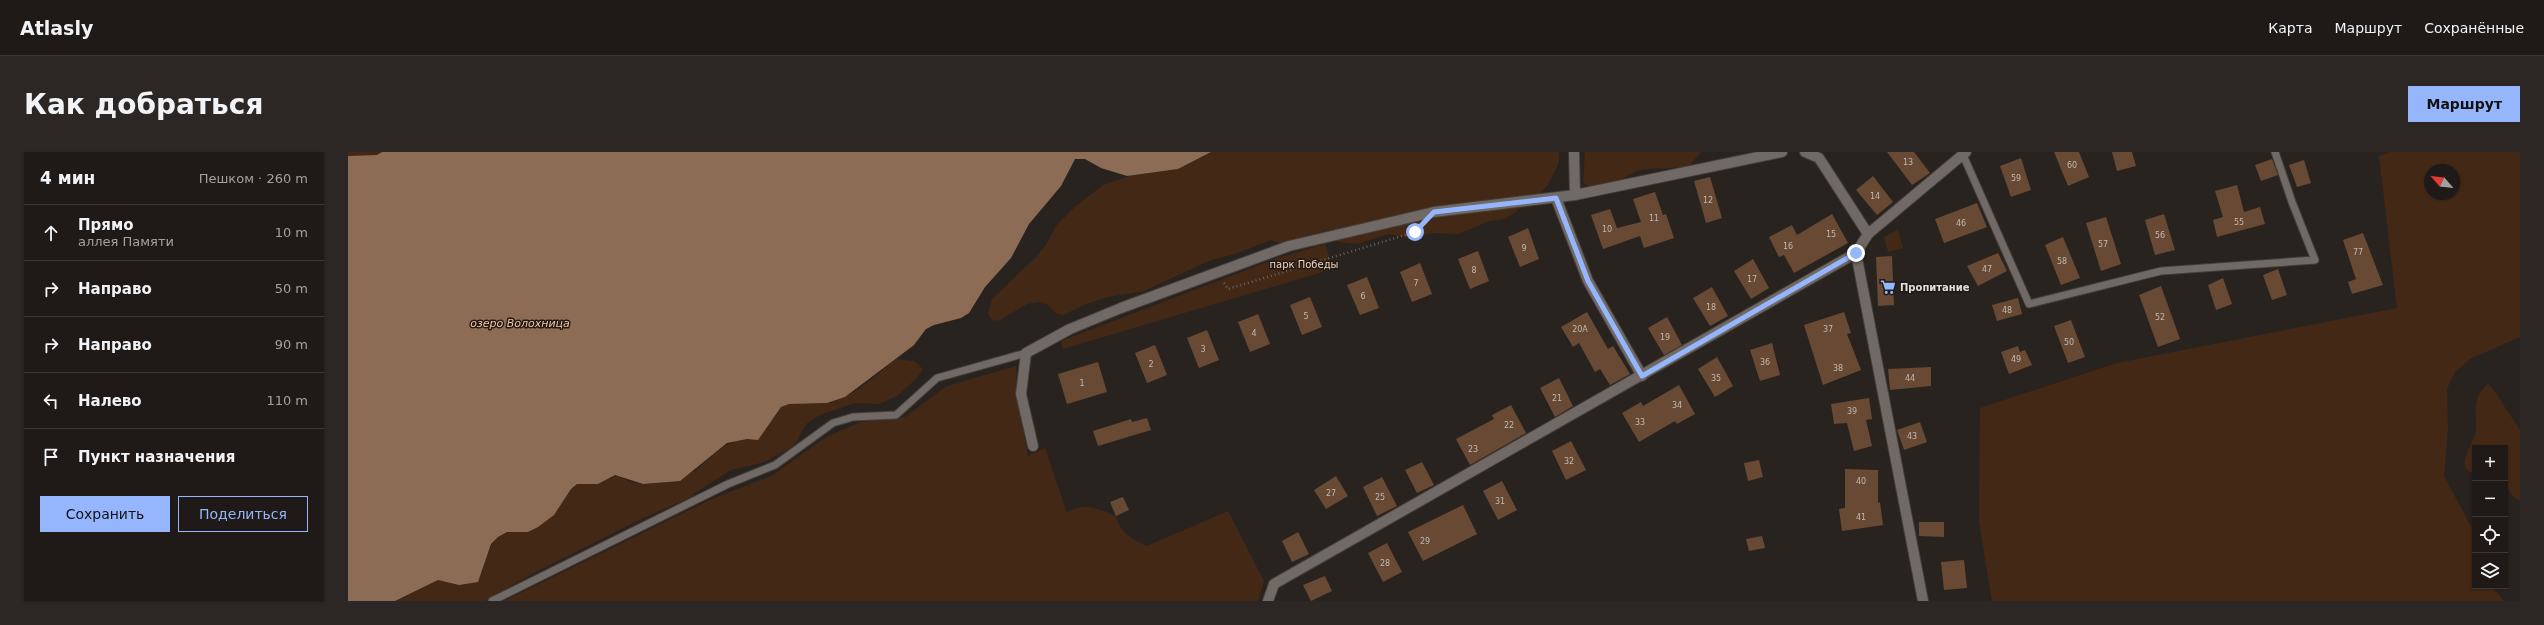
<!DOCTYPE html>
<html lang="ru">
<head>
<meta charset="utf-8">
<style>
  :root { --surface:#1f1a18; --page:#2c2725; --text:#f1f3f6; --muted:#a1a1a2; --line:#3c3837; --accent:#95b6fd }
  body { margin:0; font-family:"DejaVu Sans",sans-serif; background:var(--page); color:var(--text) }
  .controls { position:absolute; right:12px; bottom:12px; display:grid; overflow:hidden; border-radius:0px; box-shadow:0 1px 3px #0004 }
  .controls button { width:36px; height:36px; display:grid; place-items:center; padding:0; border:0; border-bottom:1px solid var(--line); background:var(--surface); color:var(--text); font:20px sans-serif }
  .compass { position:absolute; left:2076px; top:12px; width:36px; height:36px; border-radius:50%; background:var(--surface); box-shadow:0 1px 3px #0004; rotate:298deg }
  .stop { position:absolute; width:12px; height:12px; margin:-9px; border:3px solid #95b6fd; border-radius:50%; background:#fff }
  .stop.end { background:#95b6fd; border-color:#fff; box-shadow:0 1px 4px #0008 }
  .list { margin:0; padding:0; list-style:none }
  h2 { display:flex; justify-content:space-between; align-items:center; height:52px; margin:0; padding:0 16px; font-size:17px }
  h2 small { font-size:13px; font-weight:400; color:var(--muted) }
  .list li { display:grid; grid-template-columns:26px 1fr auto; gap:12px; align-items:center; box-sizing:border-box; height:56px; padding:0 16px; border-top:1px solid var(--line) }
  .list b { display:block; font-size:15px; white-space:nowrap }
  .list p { margin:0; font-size:13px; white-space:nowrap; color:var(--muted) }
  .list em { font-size:13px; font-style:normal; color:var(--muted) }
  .actions { display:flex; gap:8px; padding:12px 16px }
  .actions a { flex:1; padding:9px 0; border:1px solid var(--accent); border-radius:0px; text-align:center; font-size:14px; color:var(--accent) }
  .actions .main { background:var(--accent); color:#111 }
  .icon { flex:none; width:22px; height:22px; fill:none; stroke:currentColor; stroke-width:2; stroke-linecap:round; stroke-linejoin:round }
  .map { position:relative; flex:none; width:2172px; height:449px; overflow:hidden; border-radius:0px }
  header { display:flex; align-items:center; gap:24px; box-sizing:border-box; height:56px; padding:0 20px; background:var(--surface); border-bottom:1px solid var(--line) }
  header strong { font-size:19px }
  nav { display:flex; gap:22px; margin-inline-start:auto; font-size:14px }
  .intro { display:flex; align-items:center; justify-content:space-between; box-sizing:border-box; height:96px; padding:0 24px }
  h1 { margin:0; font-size:28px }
  .button { padding:10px 18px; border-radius:0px; background:var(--accent); color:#111; font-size:14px; font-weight:700 }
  main { display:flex; gap:24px; padding:0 24px }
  aside { flex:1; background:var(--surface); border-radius:0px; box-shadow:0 1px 3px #0004 }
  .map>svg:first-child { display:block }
  .green { fill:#432815; fill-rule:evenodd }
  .water { fill:#8d6c56 }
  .building { fill:#674934 }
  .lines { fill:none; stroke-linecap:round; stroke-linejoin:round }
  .service-casing { stroke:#443f3b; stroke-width:9 }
  .minor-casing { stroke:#443f3b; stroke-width:12 }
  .path { stroke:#67615e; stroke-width:2.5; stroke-dasharray:1 3; stroke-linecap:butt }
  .service { stroke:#706965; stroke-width:7 }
  .minor { stroke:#706965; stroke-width:10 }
  .route { stroke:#95b6fd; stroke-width:5 }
  .labels { text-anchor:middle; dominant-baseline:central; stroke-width:3; stroke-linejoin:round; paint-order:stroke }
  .number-label { font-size:8px; fill:#c3b9b1 }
  .park-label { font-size:10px; fill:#f8d5bf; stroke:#1f1a16 }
  .poi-label { font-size:10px; font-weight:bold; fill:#e2dedb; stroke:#1f1a16; text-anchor:start }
  .water-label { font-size:11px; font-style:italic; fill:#fbc39d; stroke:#1f1a16 }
</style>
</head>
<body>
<header>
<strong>Atlasly</strong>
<nav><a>Карта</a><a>Маршрут</a><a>Сохранённые</a></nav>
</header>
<div class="intro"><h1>Как добраться</h1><a class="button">Маршрут</a></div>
<main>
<aside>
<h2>4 мин<small>Пешком · 260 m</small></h2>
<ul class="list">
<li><svg class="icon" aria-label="ahead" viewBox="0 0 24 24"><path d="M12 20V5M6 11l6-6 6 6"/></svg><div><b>Прямо</b><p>аллея Памяти</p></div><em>10 m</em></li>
<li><svg class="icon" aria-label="right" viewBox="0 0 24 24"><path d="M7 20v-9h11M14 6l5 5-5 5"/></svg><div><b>Направо</b></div><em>50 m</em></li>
<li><svg class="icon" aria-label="right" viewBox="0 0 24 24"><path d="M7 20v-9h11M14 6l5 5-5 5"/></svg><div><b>Направо</b></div><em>90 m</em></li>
<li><svg class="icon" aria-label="left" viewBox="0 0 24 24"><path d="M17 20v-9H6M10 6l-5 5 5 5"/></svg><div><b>Налево</b></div><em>110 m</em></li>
<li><svg class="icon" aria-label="arrive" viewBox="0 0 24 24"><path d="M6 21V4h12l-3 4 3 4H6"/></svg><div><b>Пункт назначения</b></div></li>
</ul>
<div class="actions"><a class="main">Сохранить</a><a>Поделиться</a></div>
</aside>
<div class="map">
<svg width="2172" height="449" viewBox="0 0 2172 449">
  <rect width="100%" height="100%" fill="#292320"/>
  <g class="green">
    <path d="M0,0H34L30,3L0,4Z"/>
    <path d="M863,0H1211V10L1200,33L1190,44L1157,67L1142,69L1110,82L1086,81L1060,86L1041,82L1009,92L990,90L981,78L932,91L923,88L890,101L863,108L796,139L760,145L735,153L716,163L709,162L699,152L692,150L679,152L650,169L644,168L640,162L644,147L687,106L698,93L708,74L728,54L755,33L785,23L830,17Z"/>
    <path d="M1237,0H1353L1342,13C1325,19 1306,14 1289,19C1276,23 1267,36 1252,36C1246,36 1239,34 1235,30Z"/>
    <path d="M2043,0H2172V185L2122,207L2107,220L2099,237L2100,278L2096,324L2127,382V434H2143L2156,449H1644L1631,370L1632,256L1769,211L2049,156L2031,4ZM2082,18H2106V42H2082Z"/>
    <path d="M1550,78L1555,96L1540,100L1536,85Z"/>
    <path d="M977,92L985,117L715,197L713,189L927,107Z"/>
    <path d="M547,207L566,209L575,217L569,226L549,244L531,252L507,251L472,263L458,272L449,289L442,296L417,310L383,318L345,342L346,344L295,366L186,421L136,449H47L90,428L111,433L134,421C140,393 148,375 180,380L229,332H250L267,323C274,325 280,330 287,331C302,335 337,327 349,317C372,298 378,286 410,287C417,277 423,262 433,255C446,247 471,255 487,249C510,241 529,223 547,207Z"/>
    <path d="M668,214L669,246L680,304L697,296L719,361C737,348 751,358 768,364C771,380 785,388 799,394L880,359L916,429L910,449H156L364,347L425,323L475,287L512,270L557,265L599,234Z"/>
    <path d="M2140,232L2145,237L2172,278V349C2152,337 2157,317 2157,296H2127V321C2104,319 2127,289 2128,278C2129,261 2123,245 2140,232Z"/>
  </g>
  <path class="water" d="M34,0H863L830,17L779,24L753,16L737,7H727L713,34L681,72L663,106L637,135L621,161L613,166L586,173L578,177L566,193L497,245L479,251L441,252L433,255L410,288L399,287L379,291L332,329L295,332L267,323L250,332H229L223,337L206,363L190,375L180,380H159L150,385L143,392L130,430L111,433L90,428L47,449H0V4L29,3Z"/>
  <g class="building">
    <path d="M1539,0H1566L1582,21L1564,33Z"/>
    <path d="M1706,0H1731L1741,25L1720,34Z"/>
    <path d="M1764,0H1784L1788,14L1769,19Z"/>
    <path d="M1673,6L1683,38L1663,45L1652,14Z"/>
    <path d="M1924,7L1930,23L1913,29L1907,13Z"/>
    <path d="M1956,8L1963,31L1949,35L1941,13Z"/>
    <path d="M1525,24L1545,50L1529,63L1508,38Z"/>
    <path d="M1362,25L1374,66L1358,71L1346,29Z"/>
    <path d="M1889,33L1896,60L1912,55L1917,72L1869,85L1865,68L1875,65L1867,39Z"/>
    <path d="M1307,40L1315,63L1318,62L1326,86L1296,96L1292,84L1255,97L1243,63L1262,57L1269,76L1293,70L1285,47Z"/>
    <path d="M1629,51L1639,75L1596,91L1587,67Z"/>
    <path d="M1484,62L1500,91L1446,121L1436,103L1431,105L1421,85L1444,73L1449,83Z"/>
    <path d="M1816,62L1827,98L1807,103L1797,68Z"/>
    <path d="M1758,65L1773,112L1753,119L1738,71Z"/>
    <path d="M1180,76L1191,107L1172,115L1160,85Z"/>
    <path d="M2015,81L2035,133L2004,142L2000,130L2008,127L1995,88Z"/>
    <path d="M1715,85L1732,126L1713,133L1697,93Z"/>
    <path d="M1130,99L1141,129L1122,137L1110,107Z"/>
    <path d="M1650,101L1659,119L1630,134L1619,114Z"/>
    <path d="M1544,104L1546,153L1530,154L1528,105Z"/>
    <path d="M1405,107L1421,136L1403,147L1386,119Z"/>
    <path d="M1072,111L1084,142L1064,150L1052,120Z"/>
    <path d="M1930,117L1939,143L1924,148L1915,123Z"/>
    <path d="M1019,125L1031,156L1012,163L999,133Z"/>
    <path d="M1875,126L1884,152L1868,158L1860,133Z"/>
    <path d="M1813,134L1832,187L1810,195L1791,143Z"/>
    <path d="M1364,135L1380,164L1362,174L1345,146Z"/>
    <path d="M962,145L974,175L954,183L942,153Z"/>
    <path d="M1670,146L1674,162L1649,169L1644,153Z"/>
    <path d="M1239,160L1260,197L1265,194L1282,222L1262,233L1252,217L1247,220L1231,191L1225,195L1213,175Z"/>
    <path d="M1496,160L1503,181L1499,182L1513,218L1475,233L1456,173Z"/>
    <path d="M910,162L922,192L902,200L890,170Z"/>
    <path d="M1319,165L1334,193L1316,203L1300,176Z"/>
    <path d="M1723,168L1737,205L1720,211L1706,174Z"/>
    <path d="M859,178L871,208L851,216L839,186Z"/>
    <path d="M1424,191L1432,223L1412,229L1402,198Z"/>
    <path d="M807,193L819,223L799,231L787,201Z"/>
    <path d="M1670,194L1672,200L1677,198L1684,213L1661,222L1653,200Z"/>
    <path d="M1369,205L1385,234L1367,245L1350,217Z"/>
    <path d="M750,210L759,240L719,252L710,222Z"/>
    <path d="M1583,215V234L1542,238L1540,217Z"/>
    <path d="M1211,226L1225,254L1207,265L1192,236Z"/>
    <path d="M1331,233L1347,262L1329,272L1327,269L1291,290L1274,261L1293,250L1295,254Z"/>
    <path d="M1521,246L1524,267L1518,268L1524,294L1506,299L1499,271L1486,272L1483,252Z"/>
    <path d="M1163,253L1178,281L1122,313L1108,287L1146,267L1144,263Z"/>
    <path d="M799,266L803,278L750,294L745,279L783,267L784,270Z"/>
    <path d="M1572,270L1579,290L1556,298L1549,278Z"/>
    <path d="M1223,289L1238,318L1218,328L1204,299Z"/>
    <path d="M1411,308L1415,325L1400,329L1396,311Z"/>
    <path d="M1074,310L1086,333L1069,341L1057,318Z"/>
    <path d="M1497,317L1530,318V351L1532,350L1535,373L1494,379L1491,357L1497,356Z"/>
    <path d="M988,324L1000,344L978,357L966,338Z"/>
    <path d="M1034,325L1049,354L1029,364L1015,335Z"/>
    <path d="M1154,329L1169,358L1150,368L1135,339Z"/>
    <path d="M775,345L781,358L768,364L762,350Z"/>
    <path d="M1115,353L1129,382L1075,409L1060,380Z"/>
    <path d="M1571,370H1596V385L1571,384Z"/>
    <path d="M950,380L961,402L944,410L934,389Z"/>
    <path d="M1414,384L1417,396L1401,399L1398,387Z"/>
    <path d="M1039,391L1054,420L1035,430L1020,401Z"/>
    <path d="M1616,408L1619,436L1596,438L1593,410Z"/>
    <path d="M977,424L984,439L963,449L955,433Z"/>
  </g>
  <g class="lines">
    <g class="service-casing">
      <g id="service">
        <path d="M1615,3L1681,152L1813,119L1967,108L1944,50L1927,0"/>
        <path d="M144,449L380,332L427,313L485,271L505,265L548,263L589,226L678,201"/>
      </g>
    </g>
    <g class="minor-casing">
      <g id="minor">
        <path d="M1226,0L1227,43L1434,0"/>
        <path d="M1457,0L1471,6L1520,82L1618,0"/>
        <path d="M1208,46L1240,129L1294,224"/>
        <path d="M1520,82L1508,101L1575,449"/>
        <path d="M685,294L673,242L678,201L722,177L773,156L941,94L1086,60L1227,43"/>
        <path d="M920,449L926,432L1508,101"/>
      </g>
    </g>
    <path class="path" d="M876,131L880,137L1067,80L1070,76"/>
    <use href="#service" class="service"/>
    <use href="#minor" class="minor"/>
  </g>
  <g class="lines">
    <path class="route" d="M1067,80L1086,60L1208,46L1240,129L1294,224L1508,101"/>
  </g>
  <defs>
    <g id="supermarket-bare" transform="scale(1.2)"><path d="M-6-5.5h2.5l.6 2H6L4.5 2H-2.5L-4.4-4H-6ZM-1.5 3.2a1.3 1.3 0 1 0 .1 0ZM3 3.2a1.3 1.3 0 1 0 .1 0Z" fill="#95b6fd" stroke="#1f1a16" stroke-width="2.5" paint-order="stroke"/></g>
  </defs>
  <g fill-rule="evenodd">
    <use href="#supermarket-bare" x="1540" y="135"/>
  </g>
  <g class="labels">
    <g class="number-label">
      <text x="1560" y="10">13</text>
      <text x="1724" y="13">60</text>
      <text x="1668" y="26">59</text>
      <text x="1527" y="44">14</text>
      <text x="1360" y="48">12</text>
      <text x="1306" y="66">11</text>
      <text x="1891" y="70">55</text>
      <text x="1613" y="71">46</text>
      <text x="1259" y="77">10</text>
      <text x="1483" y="82">15</text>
      <text x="1812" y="83">56</text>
      <text x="1755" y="92">57</text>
      <text x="1440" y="94">16</text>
      <text x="1176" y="96">9</text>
      <text x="2010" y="100">77</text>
      <text x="1714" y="109">58</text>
      <text x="1639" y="117">47</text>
      <text x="1126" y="118">8</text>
      <text x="1404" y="127">17</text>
      <text x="1068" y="131">7</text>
      <text x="1015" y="144">6</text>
      <text x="1363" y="155">18</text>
      <text x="1659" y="158">48</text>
      <text x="958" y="164">5</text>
      <text x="1812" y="165">52</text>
      <text x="1232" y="177">20А</text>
      <text x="1480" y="177">37</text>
      <text x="906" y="181">4</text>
      <text x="1317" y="185">19</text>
      <text x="1721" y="190">50</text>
      <text x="855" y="197">3</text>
      <text x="1668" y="207">49</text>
      <text x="1417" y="210">36</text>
      <text x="803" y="212">2</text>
      <text x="1490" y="216">38</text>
      <text x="1368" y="226">35</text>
      <text x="1562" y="226">44</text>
      <text x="734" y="231">1</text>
      <text x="1209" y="246">21</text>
      <text x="1329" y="253">34</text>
      <text x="1504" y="259">39</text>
      <text x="1292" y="270">33</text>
      <text x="1161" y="273">22</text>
      <text x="1564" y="284">43</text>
      <text x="1125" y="297">23</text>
      <text x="1221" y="309">32</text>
      <text x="1513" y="329">40</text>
      <text x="983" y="341">27</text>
      <text x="1032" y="345">25</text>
      <text x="1152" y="349">31</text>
      <text x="1513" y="365">41</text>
      <text x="1077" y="389">29</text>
      <text x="1037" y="411">28</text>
    </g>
    <g class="park-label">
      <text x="956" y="112">парк Победы</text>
    </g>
    <g class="poi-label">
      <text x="1552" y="135">Пропитание</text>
    </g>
    <g class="water-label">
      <text x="172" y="171">озеро Волохница</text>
    </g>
  </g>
</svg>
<div class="controls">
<button>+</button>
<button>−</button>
<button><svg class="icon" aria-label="locate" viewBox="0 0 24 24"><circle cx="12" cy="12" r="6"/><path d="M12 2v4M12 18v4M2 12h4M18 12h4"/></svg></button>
<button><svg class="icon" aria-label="layers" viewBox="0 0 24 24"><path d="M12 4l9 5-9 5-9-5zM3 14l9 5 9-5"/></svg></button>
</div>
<svg class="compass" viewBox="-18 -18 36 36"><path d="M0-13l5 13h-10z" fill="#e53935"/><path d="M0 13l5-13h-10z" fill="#a1a1a2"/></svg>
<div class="stop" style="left:1067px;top:80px"></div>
<div class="stop end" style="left:1508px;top:101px"></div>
</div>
</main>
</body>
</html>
